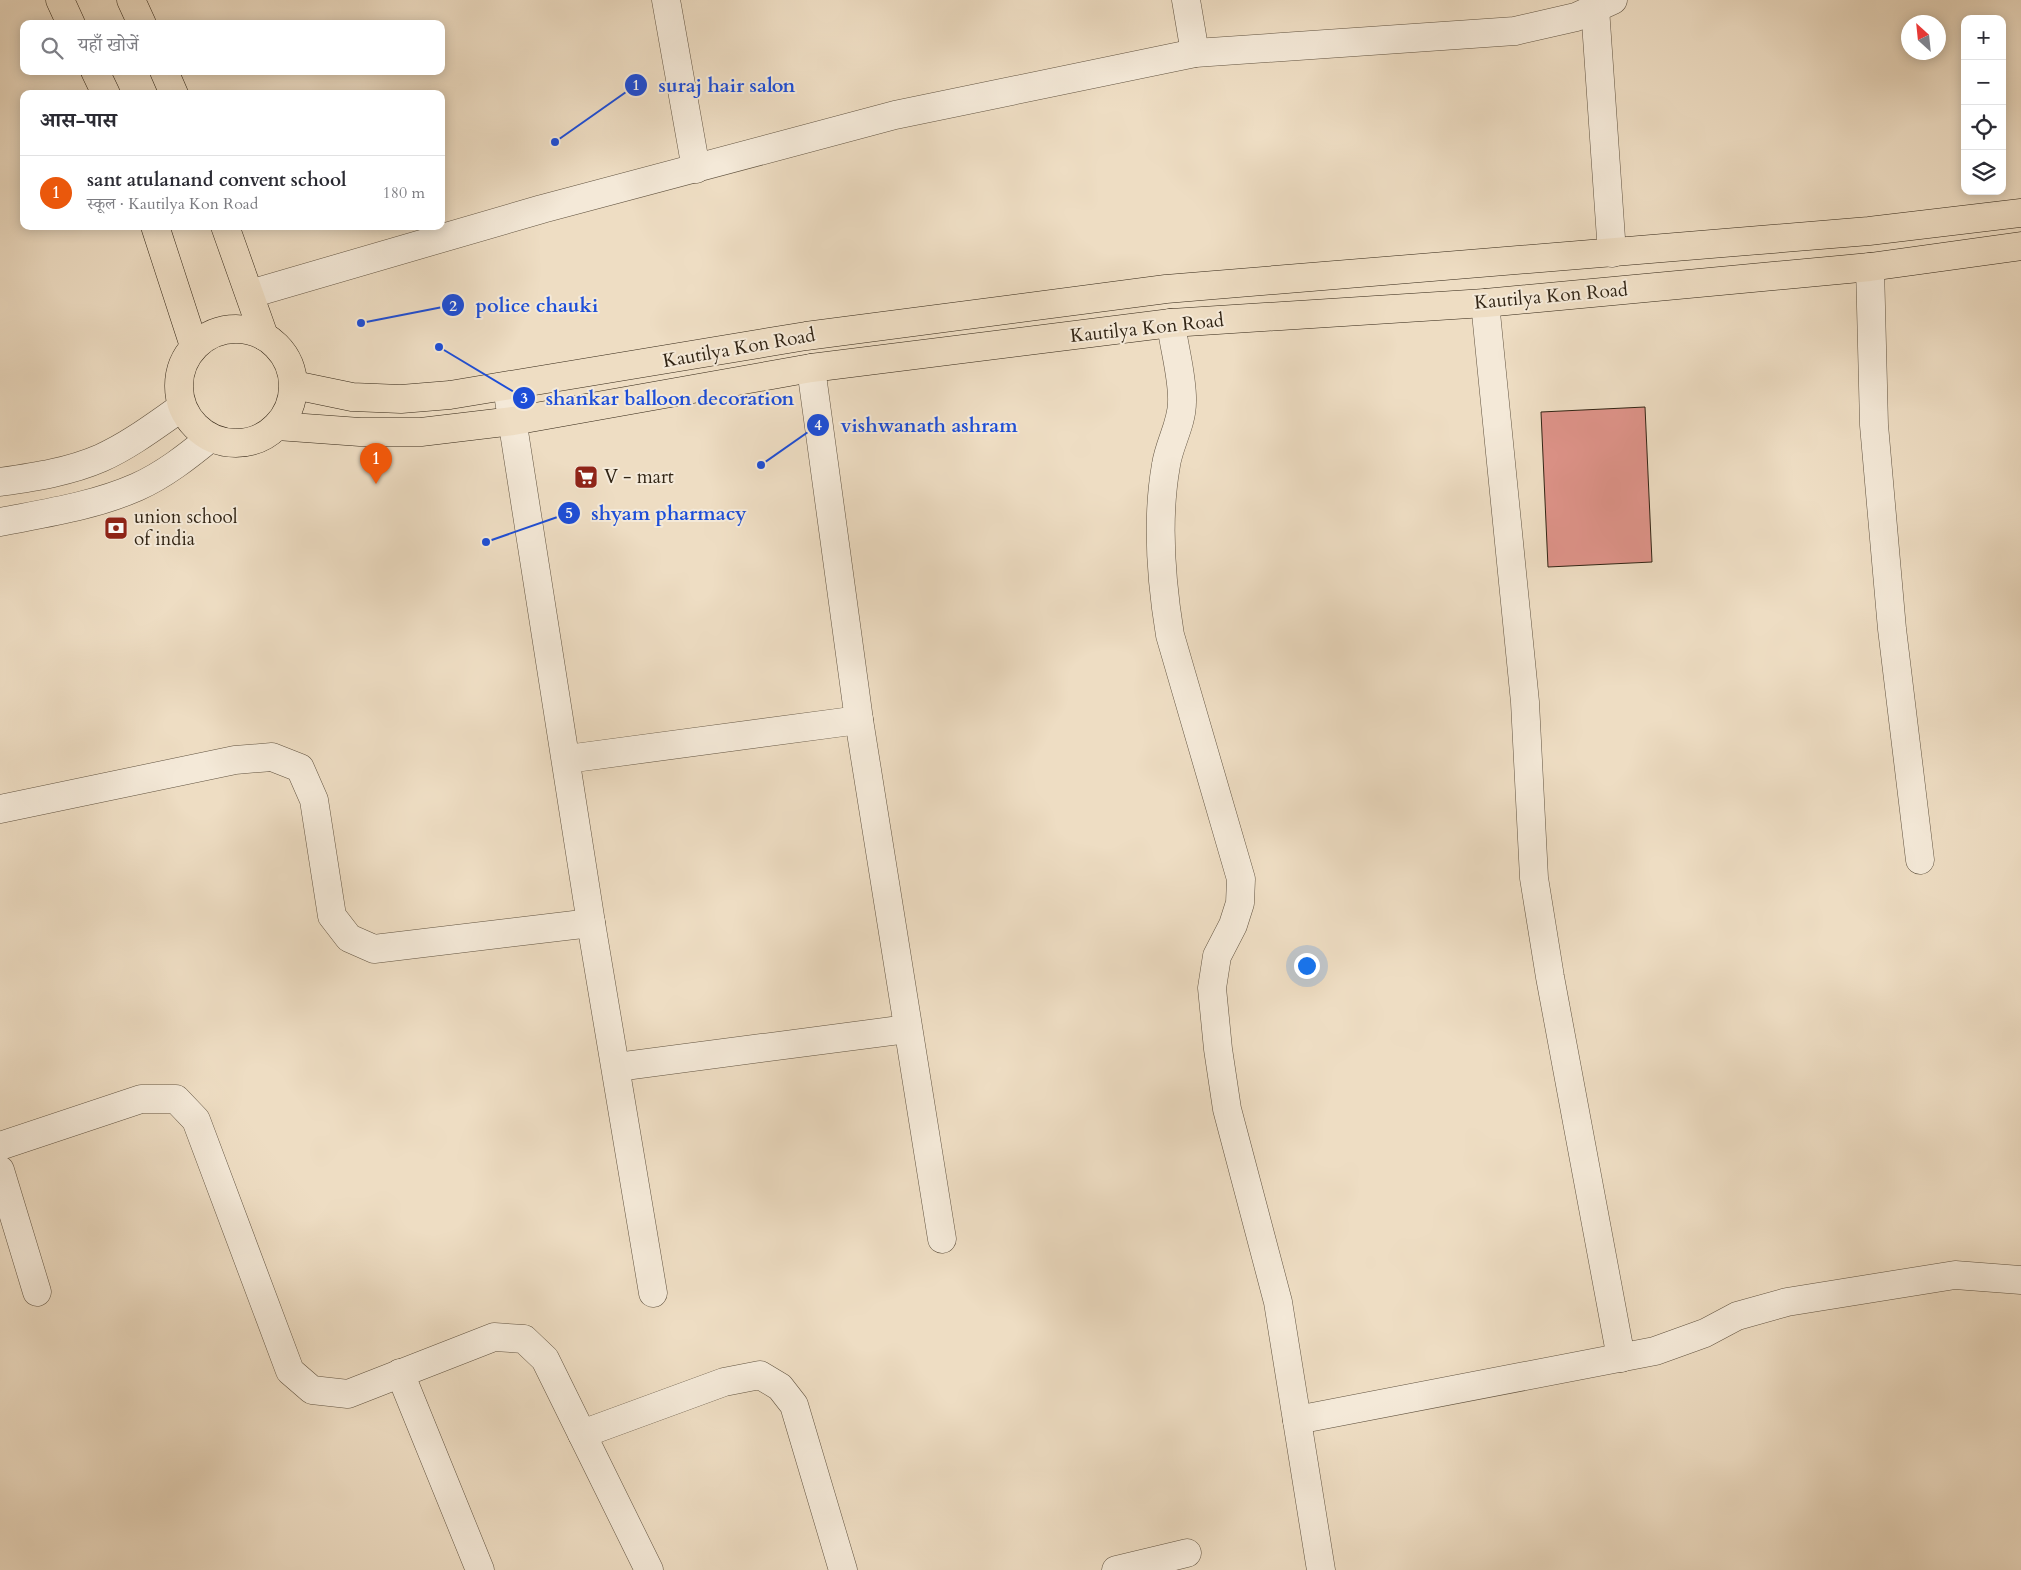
<!DOCTYPE html>
<html lang="hi">
<head>
<meta charset="utf-8">
<style>
  :root { --surface:#fff; --page:#f7f7f7; --text:#2b2b33; --muted:#7c7c81; --line:#e1e1e2; --accent:#ea580c }
  body { margin:0; font-family:Cardo,"Noto Serif Devanagari",serif; background:var(--page); color:var(--text) }
  .controls { position:absolute; right:15px; top:15px; display:grid; overflow:hidden; border-radius:10px; box-shadow:0 2px 12px #0003 }
  .controls button { width:45px; height:45px; display:grid; place-items:center; padding:0; border:0; border-bottom:1px solid var(--line); background:var(--surface); color:var(--text); font:25px sans-serif }
  .compass { position:absolute; left:1901px; top:15px; width:45px; height:45px; border-radius:50%; background:var(--surface); box-shadow:0 2px 12px #0003; rotate:333deg }
  .you { position:absolute; left:1306px; top:965px; width:18px; height:18px; margin:-12px; border:4px solid #fff; border-radius:50%; background:#1a73e8; box-shadow:0 0 0 8px #1a73e833 }
  .badge { display:grid; place-items:center; width:32px; height:32px; border-radius:50%; background:var(--accent); color:#fff; font-size:16px; font-weight:700 }
  .pin { position:absolute; translate:-50% -41px; filter:drop-shadow(0 1px 2px #0008) }
  .pin::after { content:''; position:absolute; top:26px; width:18px; height:15px; background:inherit; clip-path:polygon(0 0,100% 0,50% 100%) }
  .list { margin:0; padding:0; list-style:none }
  h2 { display:flex; justify-content:space-between; align-items:center; height:65px; margin:0; padding:0 20px; font-size:21px }
  h2 small { font-size:16px; font-weight:400; color:var(--muted) }
  .list li { display:grid; grid-template-columns:32px 1fr auto; gap:15px; align-items:center; box-sizing:border-box; height:75px; padding:0 20px; border-top:1px solid var(--line) }
  .list b { display:block; font-size:19px; white-space:nowrap }
  .list p { margin:0; font-size:16px; white-space:nowrap; color:var(--muted) }
  .list em { font-size:16px; font-style:normal; color:var(--muted) }
  .icon { flex:none; width:28px; height:28px; fill:none; stroke:currentColor; stroke-width:2; stroke-linecap:round; stroke-linejoin:round }
  .map { position:relative; flex:none; width:2021px; height:1570px; overflow:hidden }
  .search { position:absolute; background:var(--surface); box-shadow:0 2px 12px #0003; left:20px; top:20px; width:425px; height:55px; display:flex; align-items:center; gap:12px; box-sizing:border-box; padding:0 18px; border-radius:10px; color:var(--muted); font-size:19px }
  .panel { position:absolute; background:var(--surface); box-shadow:0 2px 12px #0003; left:20px; top:90px; width:425px; height:140px; border-radius:10px }
  .map>svg:first-child { display:block }
  .building { fill:#de9389; stroke:#322515 }
  .lines { fill:none; stroke-linecap:round; stroke-linejoin:round }
  .minor-casing { stroke:#615340; stroke-width:29 }
  .tertiary-casing { stroke:#615340; stroke-width:29 }
  .trunk-casing { stroke:#322515; stroke-width:29 }
  .minor { stroke:#f4e9d8; stroke-width:28 }
  .tertiary { stroke:#f4e9d8; stroke-width:28 }
  .trunk { stroke:#eeddc3; stroke-width:28 }
  .labels { text-anchor:middle; dominant-baseline:central; stroke-width:4; stroke-linejoin:round; paint-order:stroke }
  .street-label { font-size:19px; fill:#322515; stroke:#f4e9d8 }
  .poi-label { font-size:19px; fill:#322515; stroke:#f4e9d8; text-anchor:start }
  .leader { fill:none; stroke:#1d4ed8; stroke-width:2 }
  .callout-dot { fill:#1d4ed8; stroke:#f4e9d8; stroke-width:2 }
  .mark-label { font-size:15px; text-anchor:middle; font-weight:bold; fill:#fff }
  .callout-label { font-size:20px; text-anchor:middle; font-weight:bold; fill:#1d4ed8; stroke:#f4e9d8; stroke-width:4; stroke-linejoin:round; paint-order:stroke }
</style>
</head>
<body>
<div class="map">
<svg width="2021" height="1570" viewBox="0 0 2021 1570">
  <rect width="100%" height="100%" fill="#eeddc3"/>
  <filter id="stains"><feTurbulence type="fractalNoise" baseFrequency=".004" numOctaves="4"/><feColorMatrix values="0 0 0 0 .2 0 0 0 0 .09 0 0 0 0 .02 0 0 0 .5 -.17"/></filter>
  <radialGradient id="worn" r=".72"><stop offset=".6" stop-color="#630" stop-opacity="0"/><stop offset="1" stop-color="#630" stop-opacity=".3"/></radialGradient>
  <path class="building" d="M1645,407L1652,562L1548,567L1541,412Z"/>
  <g class="lines">
    <g class="minor-casing">
      <g id="minor">
        <path d="M666,0L696,169"/>
        <path d="M1186,0L1195,53"/>
        <path d="M1595,8L1612,253"/>
        <path d="M1870,267L1874,425L1892,629L1920,860"/>
        <path d="M1485,303L1525,702L1534,878L1550,977L1621,1358"/>
        <path d="M1171,323C1174,348 1183,378 1182,402C1182,424 1169,444 1166,465C1156,521 1161,580 1170,635L1241,879L1240,903L1233,925L1217,956L1212,988L1218,1049L1227,1109L1278,1302L1321,1570"/>
        <path d="M811,368L859,720L942,1239"/>
        <path d="M507,387L591,923L653,1293"/>
        <path d="M567,759L859,720"/>
        <path d="M0,809L235,760L272,757L300,768L314,800L332,916L349,938L374,949L591,923"/>
        <path d="M617,1067L907,1029"/>
        <path d="M0,1146L141,1099H176L196,1120L290,1371L312,1390L348,1394L494,1337L524,1339L545,1359L649,1570"/>
        <path d="M0,1170L37,1292"/>
        <path d="M400,1373L480,1570"/>
        <path d="M1297,1420L1655,1351L1705,1333L1737,1316L1787,1302L1955,1275L2021,1280"/>
        <path d="M582,1434L724,1382L760,1375L780,1387L794,1405L843,1570"/>
        <path d="M1116,1570L1187,1553"/>
      </g>
    </g>
    <g class="tertiary-casing">
      <g id="tertiary">
        <path d="M250,294L542,209L895,115L1195,53L1515,31L1576,17L1613,0"/>
        <path d="M0,482C34,477 69,472 101,458C130,445 156,425 182,407"/>
        <path d="M0,522C46,513 94,506 137,487C164,475 188,456 210,438"/>
      </g>
    </g>
    <g class="trunk-casing">
      <g id="trunk">
        <path d="M60,0L71,24"/>
        <path d="M131,0L142,24"/>
        <path d="M95,71L106,94"/>
        <path d="M164,71L174,94"/>
        <path d="M155,226L194,346"/>
        <path d="M225,226L264,336"/>
        <circle cx="236" cy="386" r="57"/>
        <path d="M294,385L352,397L401,399L450,395L806,336L1166,289L1869,231L2021,213"/>
        <path d="M277,426L360,432H421L513,421L811,368L1171,323L1485,303L1870,267L2021,246"/>
      </g>
    </g>
    <use href="#minor" class="minor"/>
    <use href="#tertiary" class="tertiary"/>
    <use href="#trunk" class="trunk"/>
  </g>
  <defs>
    <g id="supermarket-square" transform="scale(1.25)"><rect x="-9" y="-9" width="18" height="18" rx="4" fill="#8f2418" stroke="#f4e9d8"/><path d="M-6-5.5h2.5l.6 2H6L4.5 2H-2.5L-4.4-4H-6ZM-1.5 3.2a1.3 1.3 0 1 0 .1 0ZM3 3.2a1.3 1.3 0 1 0 .1 0Z" fill="#fff"/></g>
    <g id="bank-square" transform="scale(1.25)"><rect x="-9" y="-9" width="18" height="18" rx="4" fill="#8f2418" stroke="#f4e9d8"/><path d="M-6-4H6V4H-6ZM0-2.3a2.3 2.3 0 1 0 0 4.6a2.3 2.3 0 1 0 0-4.6Z" fill="#fff"/></g>
  </defs>
  <g fill-rule="evenodd">
    <use href="#supermarket-square" x="586" y="477"/>
    <use href="#bank-square" x="116" y="528"/>
  </g>
  <g class="labels">
    <g class="street-label">
      <text transform="translate(1551 296) rotate(-5)">Kautilya Kon Road</text>
      <text transform="translate(1147 328) rotate(-6)">Kautilya Kon Road</text>
      <text transform="translate(739 348) rotate(-10)">Kautilya Kon Road</text>
    </g>
    <g class="poi-label">
      <text x="604" y="477">V - mart</text>
      <text x="134" y="517">union school<tspan x="134" dy="22">of india</tspan></text>
    </g>
  </g>
  <path class="leader" d="M555 142L636 85M361 323L453 305M439 347L524 398M761 465L818 425M486 542L569 513"/>
  <g class="callout-dot">
    <circle cx="555" cy="142" r="5"/>
    <circle cx="361" cy="323" r="5"/>
    <circle cx="439" cy="347" r="5"/>
    <circle cx="761" cy="465" r="5"/>
    <circle cx="486" cy="542" r="5"/>
    <circle cx="636" cy="85" r="12"/>
    <circle cx="453" cy="305" r="12"/>
    <circle cx="524" cy="398" r="12"/>
    <circle cx="818" cy="425" r="12"/>
    <circle cx="569" cy="513" r="12"/>
  </g>
  <g class="mark-label">
    <text x="636" y="90">1</text>
    <text x="453" y="311">2</text>
    <text x="524" y="403">3</text>
    <text x="818" y="430">4</text>
    <text x="569" y="518">5</text>
  </g>
  <g class="callout-label">
    <text x="727" y="92">suraj hair salon</text>
    <text x="537" y="312">police chauki</text>
    <text x="670" y="405">shankar balloon decoration</text>
    <text x="929" y="432">vishwanath ashram</text>
    <text x="669" y="520">shyam pharmacy</text>
  </g>
  <rect width="100%" height="100%" filter="url(#stains)"/>
  <rect width="100%" height="100%" fill="url(#worn)"/>
</svg>
<div class="controls">
<button>+</button>
<button>−</button>
<button><svg class="icon" aria-label="locate" viewBox="0 0 24 24"><circle cx="12" cy="12" r="6"/><path d="M12 2v4M12 18v4M2 12h4M18 12h4"/></svg></button>
<button><svg class="icon" aria-label="layers" viewBox="0 0 24 24"><path d="M12 4l9 5-9 5-9-5zM3 14l9 5 9-5"/></svg></button>
</div>
<svg class="compass" viewBox="-18 -18 36 36"><path d="M0-13l5 13h-10z" fill="#e53935"/><path d="M0 13l5-13h-10z" fill="#7c7c81"/></svg>
<div class="you"></div>
<div class="pin badge" style="left:376px;top:484px">1</div>
<div class="search"><svg class="icon" aria-label="search" viewBox="0 0 24 24"><circle cx="10" cy="10" r="6"/><path d="M15 15l6 6"/></svg>यहाँ खोजें</div>
<section class="panel">
<h2>आस-पास<small></small></h2>
<ul class="list">
<li><span class="badge">1</span><div><b>sant atulanand convent school</b><p>स्कूल · Kautilya Kon Road</p></div><em>180 m</em></li>
</ul>
</section>
</div>
</body>
</html>
